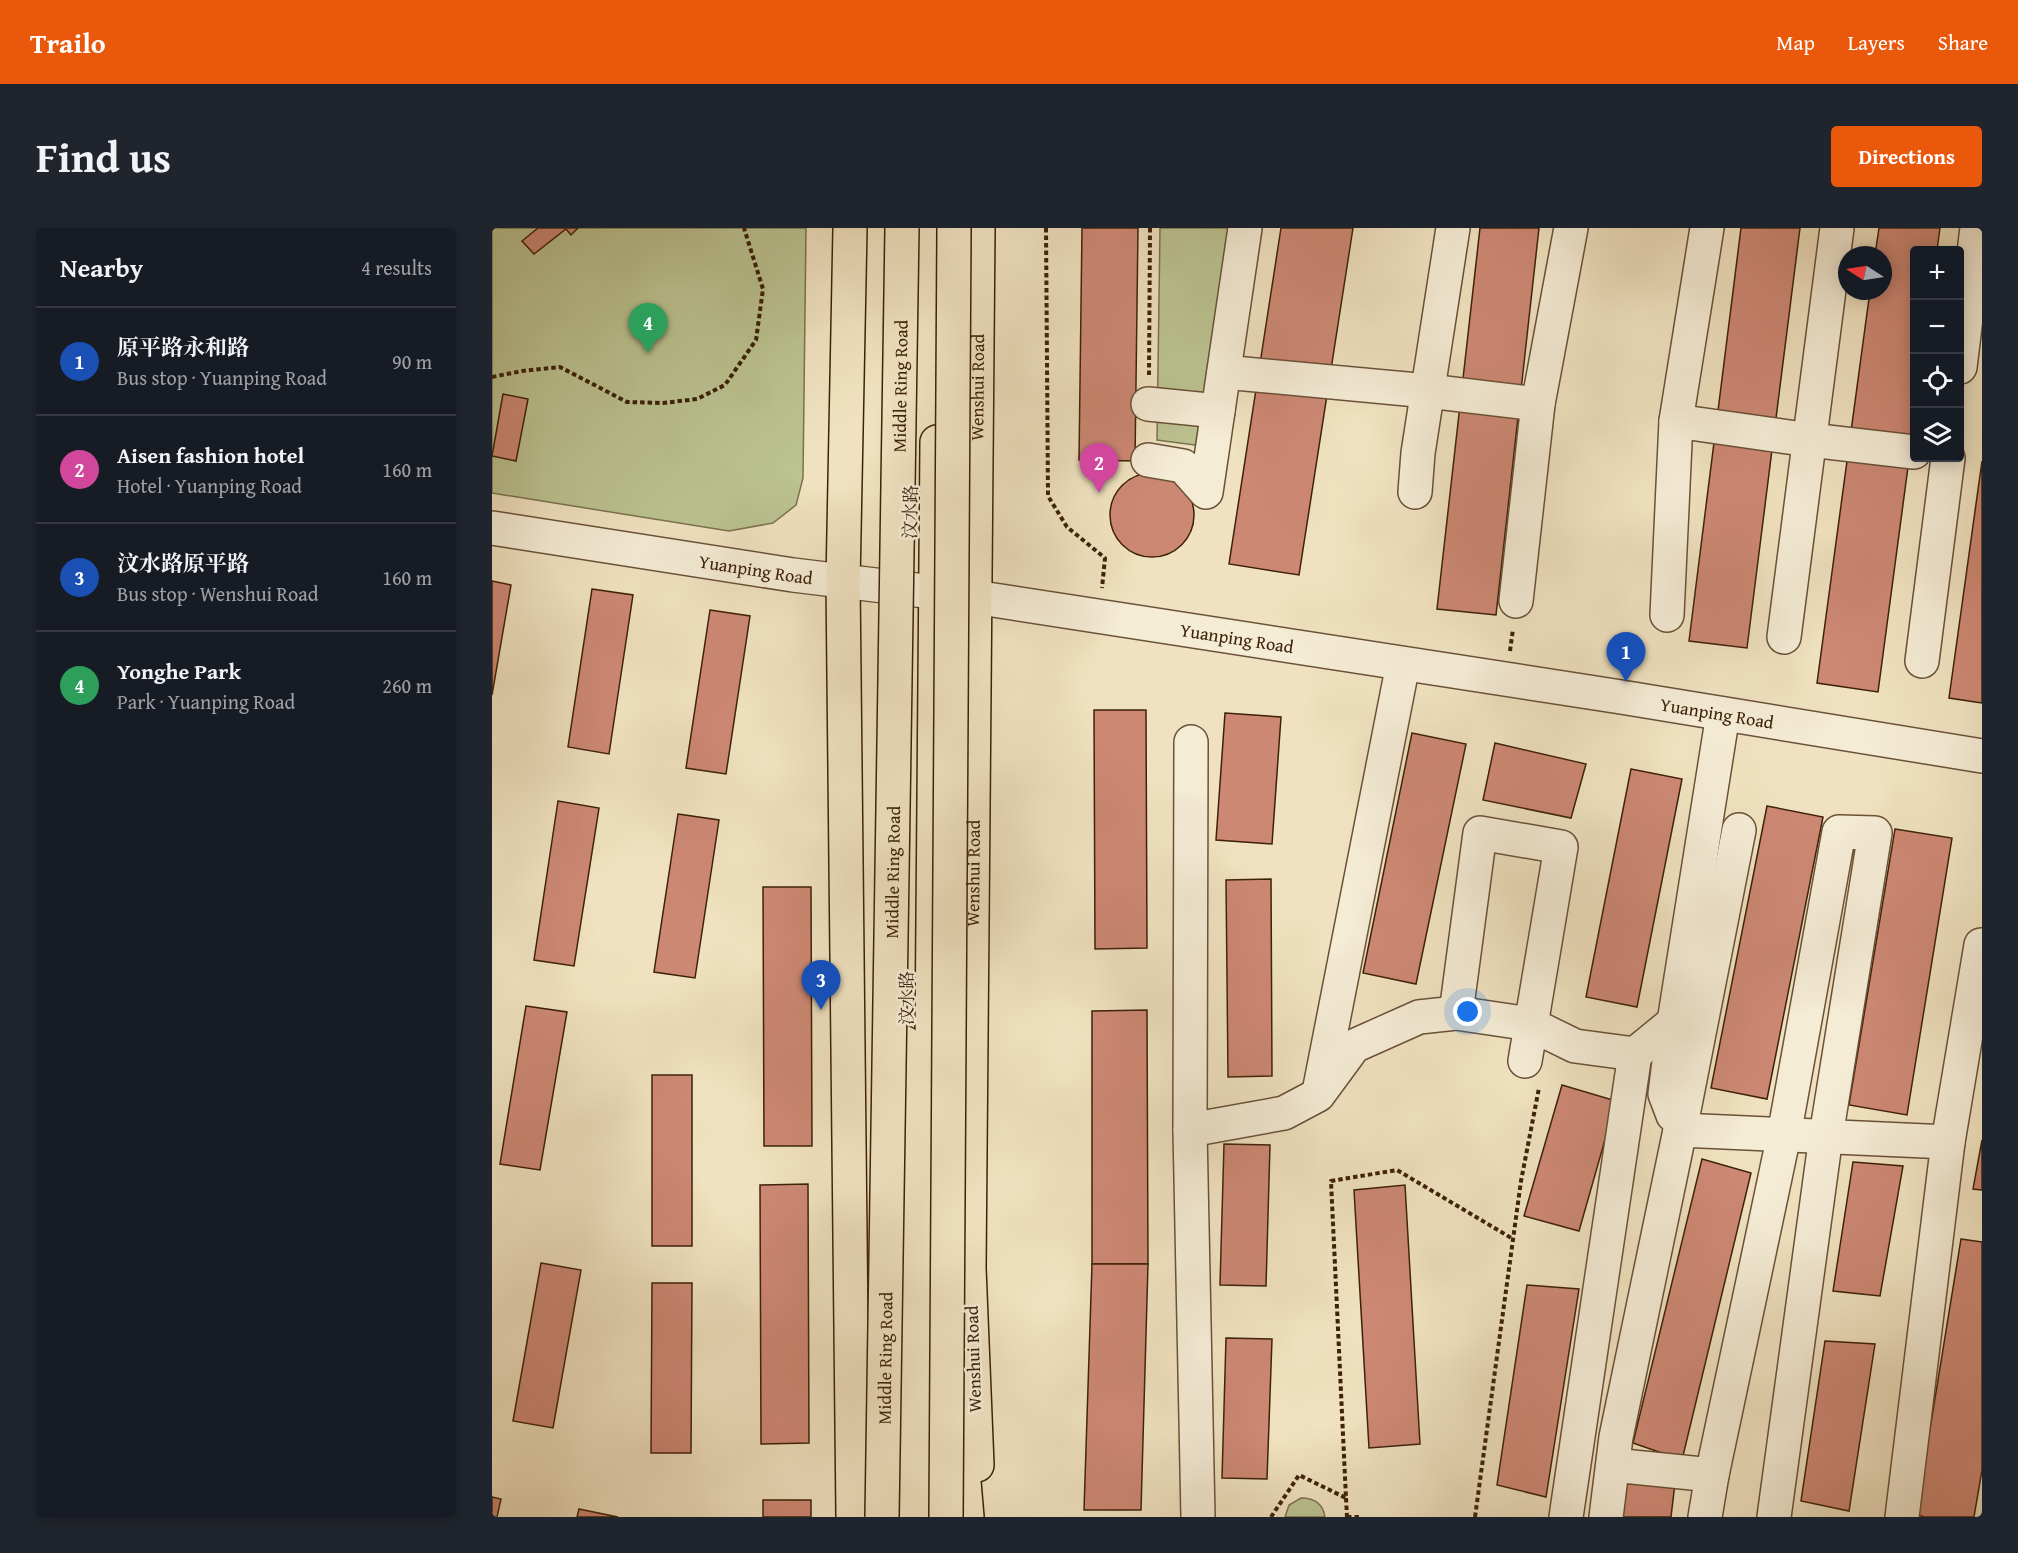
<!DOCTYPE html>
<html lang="en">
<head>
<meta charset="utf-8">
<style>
  :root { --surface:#171b24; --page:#20242c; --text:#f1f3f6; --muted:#9ea1a6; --line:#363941; --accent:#ea580c }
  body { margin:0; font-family:"Gentium Book Plus","Noto Serif SC",serif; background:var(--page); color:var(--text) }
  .controls { position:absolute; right:18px; top:18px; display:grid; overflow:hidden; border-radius:6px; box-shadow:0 3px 15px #0003 }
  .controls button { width:54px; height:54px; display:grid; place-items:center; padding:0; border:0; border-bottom:2px solid var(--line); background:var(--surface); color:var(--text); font:30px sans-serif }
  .compass { position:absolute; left:1346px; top:18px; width:54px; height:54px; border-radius:50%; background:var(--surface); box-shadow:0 3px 15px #0003; rotate:282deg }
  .you { position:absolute; left:976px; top:784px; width:21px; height:21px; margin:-15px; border:4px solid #fff; border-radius:50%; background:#1a73e8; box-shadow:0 0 0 9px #1a73e833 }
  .badge { display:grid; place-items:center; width:39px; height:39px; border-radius:50%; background:var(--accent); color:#fff; font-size:20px; font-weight:700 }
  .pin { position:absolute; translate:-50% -50px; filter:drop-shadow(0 2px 3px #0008) }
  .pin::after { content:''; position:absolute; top:32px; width:21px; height:18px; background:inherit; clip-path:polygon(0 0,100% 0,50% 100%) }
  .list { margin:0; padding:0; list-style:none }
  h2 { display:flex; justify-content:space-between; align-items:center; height:78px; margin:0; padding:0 24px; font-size:26px }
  h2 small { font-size:20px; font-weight:400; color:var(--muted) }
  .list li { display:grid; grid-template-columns:39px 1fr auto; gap:18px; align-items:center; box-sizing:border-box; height:108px; padding:0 24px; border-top:2px solid var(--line) }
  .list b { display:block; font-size:22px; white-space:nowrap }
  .list p { margin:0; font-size:20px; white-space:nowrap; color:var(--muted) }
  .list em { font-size:20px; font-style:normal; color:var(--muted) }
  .icon { flex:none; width:33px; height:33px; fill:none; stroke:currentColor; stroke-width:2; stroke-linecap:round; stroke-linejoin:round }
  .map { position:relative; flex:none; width:1490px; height:1289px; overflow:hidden; border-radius:6px }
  header { display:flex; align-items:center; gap:36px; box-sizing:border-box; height:84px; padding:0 30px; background:var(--accent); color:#fff }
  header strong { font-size:28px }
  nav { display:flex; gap:33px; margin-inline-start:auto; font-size:21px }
  .intro { display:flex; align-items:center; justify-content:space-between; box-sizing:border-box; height:144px; padding:0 36px }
  h1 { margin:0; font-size:42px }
  .button { padding:15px 27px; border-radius:6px; background:var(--accent); color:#fff; font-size:21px; font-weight:700 }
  main { display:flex; gap:36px; padding:0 36px }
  aside { flex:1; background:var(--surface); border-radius:6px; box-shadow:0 3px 15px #0003 }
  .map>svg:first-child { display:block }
  .green { fill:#bbc391; stroke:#7c724d; stroke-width:1.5 }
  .building { fill:#cd8874; stroke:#3d2109; stroke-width:1.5 }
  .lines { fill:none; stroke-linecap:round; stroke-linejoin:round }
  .minor-casing { stroke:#6a5137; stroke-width:36 }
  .major-casing { stroke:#3d2109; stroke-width:36 }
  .highway-casing { stroke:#3d2109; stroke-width:36 }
  .path { stroke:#3d2109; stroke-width:4; stroke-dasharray:4.5 3; stroke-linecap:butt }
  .minor { stroke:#f5ecd6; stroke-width:33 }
  .major { stroke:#f0e2c0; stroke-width:33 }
  .highway { stroke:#f0e2c0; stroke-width:33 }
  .highway-bridge-casing { stroke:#3d2109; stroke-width:36; stroke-linecap:butt }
  .highway-bridge { stroke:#f0e2c0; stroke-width:33 }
  .labels { text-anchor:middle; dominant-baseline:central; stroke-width:5; stroke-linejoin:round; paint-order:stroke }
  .street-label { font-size:18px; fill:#3d2109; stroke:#f5ecd6 }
</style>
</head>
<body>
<header>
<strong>Trailo</strong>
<nav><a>Map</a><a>Layers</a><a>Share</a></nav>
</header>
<div class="intro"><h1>Find us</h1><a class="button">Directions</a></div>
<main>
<aside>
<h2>Nearby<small>4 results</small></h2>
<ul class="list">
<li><span class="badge" style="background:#1a4fb4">1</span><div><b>原平路永和路</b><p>Bus stop · Yuanping Road</p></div><em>90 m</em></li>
<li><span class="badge" style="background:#d1479c">2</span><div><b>Aisen fashion hotel</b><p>Hotel · Yuanping Road</p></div><em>160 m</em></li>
<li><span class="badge" style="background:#1a4fb4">3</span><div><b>汶水路原平路</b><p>Bus stop · Wenshui Road</p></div><em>160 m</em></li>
<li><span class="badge" style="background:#2e9e5b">4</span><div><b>Yonghe Park</b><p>Park · Yuanping Road</p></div><em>260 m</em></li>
</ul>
</aside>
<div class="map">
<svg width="1490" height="1289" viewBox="0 0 1490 1289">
  <rect width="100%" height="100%" fill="#f0e2c0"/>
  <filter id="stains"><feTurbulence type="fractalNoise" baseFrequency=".00333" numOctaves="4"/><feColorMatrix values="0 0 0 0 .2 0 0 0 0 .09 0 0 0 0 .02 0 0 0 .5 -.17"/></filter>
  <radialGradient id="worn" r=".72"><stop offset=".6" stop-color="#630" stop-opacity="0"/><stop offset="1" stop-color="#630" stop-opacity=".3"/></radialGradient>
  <g class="green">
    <path d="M0,0H314L311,250L304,277L281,295L237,303L0,265Z"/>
    <path d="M668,0H744L710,218L665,212Z"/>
    <path d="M809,1270C822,1270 831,1276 833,1289H793L797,1277Z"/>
  </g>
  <g class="building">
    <path d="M46,0H86L79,7L74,1L42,26L30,13Z"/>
    <path d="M590,0H646L643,233L587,232Z"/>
    <path d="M789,0H861L807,347L737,336Z"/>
    <path d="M988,0H1047L1004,387L945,381Z"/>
    <path d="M1249,0H1308L1255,420L1197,413Z"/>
    <path d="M1387,0H1448L1445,22H1422V194L1386,464L1325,455L1378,63H1391V27H1383Z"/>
    <path d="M11,166L36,171L24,233L0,228Z"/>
    <path d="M1490,233V475L1457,470Z"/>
    <circle cx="660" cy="287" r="42"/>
    <path d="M0,353L19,357L0,467Z"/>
    <path d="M100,361L141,367L117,526L76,519Z"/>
    <path d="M218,382L258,388L234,546L194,540Z"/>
    <path d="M602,482H654L655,720L603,721Z"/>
    <path d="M733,485L789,489L780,616L724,612Z"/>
    <path d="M920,505L974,516L924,756L871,745Z"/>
    <path d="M1003,515L1094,536L1079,590L991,572Z"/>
    <path d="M1139,541L1190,551L1145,779L1094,769Z"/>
    <path d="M66,573L107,580L82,738L42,732Z"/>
    <path d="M1275,578L1331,589L1275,871L1219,860Z"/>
    <path d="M186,586L227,592L203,750L162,744Z"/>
    <path d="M1403,601L1460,610L1415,887L1357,877Z"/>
    <path d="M779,651L780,848L736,849L734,652Z"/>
    <path d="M271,659H319L320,918H272Z"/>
    <path d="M34,778L75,784L48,942L8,936Z"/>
    <path d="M655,782L656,1036H600V783Z"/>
    <rect x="160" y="847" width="40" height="171"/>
    <path d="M1070,857L1124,873L1087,1003L1032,988Z"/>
    <path d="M1490,912V962L1481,961Z"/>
    <path d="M732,916L778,917L774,1058L728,1057Z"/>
    <path d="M1210,931L1259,945L1190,1232L1141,1215Z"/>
    <path d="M1361,934L1411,938L1388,1068L1341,1063Z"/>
    <path d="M316,956L317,1215L269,1216L268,957Z"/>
    <path d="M913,957L928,1216L877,1220L862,962Z"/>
    <path d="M1469,1011L1490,1014V1242L1482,1289H1433L1424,1287Z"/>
    <path d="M49,1035L89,1042L61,1200L21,1193Z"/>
    <path d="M600,1036H656L649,1282H592Z"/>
    <path d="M160,1055H200L199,1225H159Z"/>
    <path d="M1035,1057L1087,1061L1054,1269L1005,1257Z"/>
    <path d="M734,1110L780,1111L775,1251L730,1250Z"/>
    <path d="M1333,1113L1383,1116L1357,1283L1309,1273Z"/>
    <path d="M1183,1255L1179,1289H1129L1132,1256Z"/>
    <path d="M0,1269L9,1271L5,1289H0Z"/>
    <rect x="271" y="1272" width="48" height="17"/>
    <path d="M87,1281L126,1289H85Z"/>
  </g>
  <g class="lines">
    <g class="minor-casing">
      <g id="minor">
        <path d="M1468,139L1485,0"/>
        <path d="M732,144L936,163L1046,176"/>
        <path d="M656,176L726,183"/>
        <path d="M1184,193L1318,212L1422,224"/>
        <path d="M656,232L691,238L714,264L753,0"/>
        <path d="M923,264L926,225L961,0"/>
        <path id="s1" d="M0,300L301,347L482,369L1129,469L1490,528"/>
        <path d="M1024,373L1046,176L1079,0"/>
        <path d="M1175,387L1184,193L1215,0"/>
        <path d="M1292,409L1345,0"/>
        <path d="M1430,433L1456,230"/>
        <path d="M699,514L698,902L706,1289"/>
        <path d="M964,785L988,605L1069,619L1033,833"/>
        <path d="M828,859L911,436"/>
        <path d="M1181,887L1173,866L1182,794"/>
        <path d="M698,902L792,885L826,867L862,818L927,789L964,785L1038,796L1083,818L1143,826L1182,794L1231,486"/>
        <path d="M1188,902L1247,602"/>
        <path d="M1456,914L1489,717"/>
        <path d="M1121,1237L1220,1247"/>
        <path d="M1074,1289L1143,826"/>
        <path d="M1114,1289L1124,1209L1188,902L1456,914L1410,1289"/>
        <path d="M1213,1289L1220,1247L1292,907L1347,604L1383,605L1334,908L1282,1289"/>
      </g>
    </g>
    <g class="major-casing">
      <g id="major">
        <path d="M358,0L351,354L361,1289"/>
        <path id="s2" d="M485,1237L477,1040L486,0"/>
        <path d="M410,1289L413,815"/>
        <path d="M436,1289L445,214"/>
      </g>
    </g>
    <g class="highway-casing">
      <path id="highway" d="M467,1195L475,1289"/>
    </g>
    <g class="path">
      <path d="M554,0L556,268L575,299L613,330L610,360"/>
      <path d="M657,147L658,0"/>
      <path d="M0,149L30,143L68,139L135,174L171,175L205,171L233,157L264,112L271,61L252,0"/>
      <path d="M1018,423L1021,401"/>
      <path d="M854,1270L855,1289"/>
      <path d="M779,1289L807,1247L854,1270L839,953L905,942L1021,1011"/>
      <path d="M855,1289H868"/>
      <path d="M983,1289L1029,953L1047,860"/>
    </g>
    <use href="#minor" class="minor"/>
    <use href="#major" class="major"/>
    <use href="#highway" class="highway"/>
    <g class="highway-bridge-casing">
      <g id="highway-bridge">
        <path id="s3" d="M390,1289L410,0"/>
        <path d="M454,1289L462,0"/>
      </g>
    </g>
    <use href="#highway-bridge" class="highway-bridge"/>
  </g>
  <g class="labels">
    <g class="street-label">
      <text stroke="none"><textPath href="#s3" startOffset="1131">Middle Ring Road</textPath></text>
      <text stroke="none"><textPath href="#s2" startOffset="1078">Wenshui Road</textPath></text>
      <text transform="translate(418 284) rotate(-89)">汶水路</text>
      <text stroke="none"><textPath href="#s1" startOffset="267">Yuanping Road</textPath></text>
      <text stroke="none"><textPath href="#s1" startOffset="753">Yuanping Road</textPath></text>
      <text stroke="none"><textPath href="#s1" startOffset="1239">Yuanping Road</textPath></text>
      <text stroke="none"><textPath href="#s3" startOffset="645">Middle Ring Road</textPath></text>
      <text stroke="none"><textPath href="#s2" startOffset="592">Wenshui Road</textPath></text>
      <text transform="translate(414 770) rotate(-90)">汶水路</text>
      <text stroke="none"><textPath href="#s3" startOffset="159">Middle Ring Road</textPath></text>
      <text transform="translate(481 1131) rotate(-92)">Wenshui Road</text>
    </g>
  </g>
  <rect width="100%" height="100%" filter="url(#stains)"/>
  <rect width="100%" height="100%" fill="url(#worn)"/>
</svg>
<div class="controls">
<button>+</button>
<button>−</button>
<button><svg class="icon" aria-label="locate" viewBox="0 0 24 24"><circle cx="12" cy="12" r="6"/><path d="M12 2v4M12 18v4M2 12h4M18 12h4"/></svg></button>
<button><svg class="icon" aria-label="layers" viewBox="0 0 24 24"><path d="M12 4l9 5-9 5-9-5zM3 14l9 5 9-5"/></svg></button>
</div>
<svg class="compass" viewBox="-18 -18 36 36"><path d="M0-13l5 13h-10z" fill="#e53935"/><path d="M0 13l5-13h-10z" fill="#9ea1a6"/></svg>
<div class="you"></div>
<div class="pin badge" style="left:1134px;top:454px;background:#1a4fb4">1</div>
<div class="pin badge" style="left:607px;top:265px;background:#d1479c">2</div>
<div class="pin badge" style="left:329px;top:782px;background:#1a4fb4">3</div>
<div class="pin badge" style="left:156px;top:125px;background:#2e9e5b">4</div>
</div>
</main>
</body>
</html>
